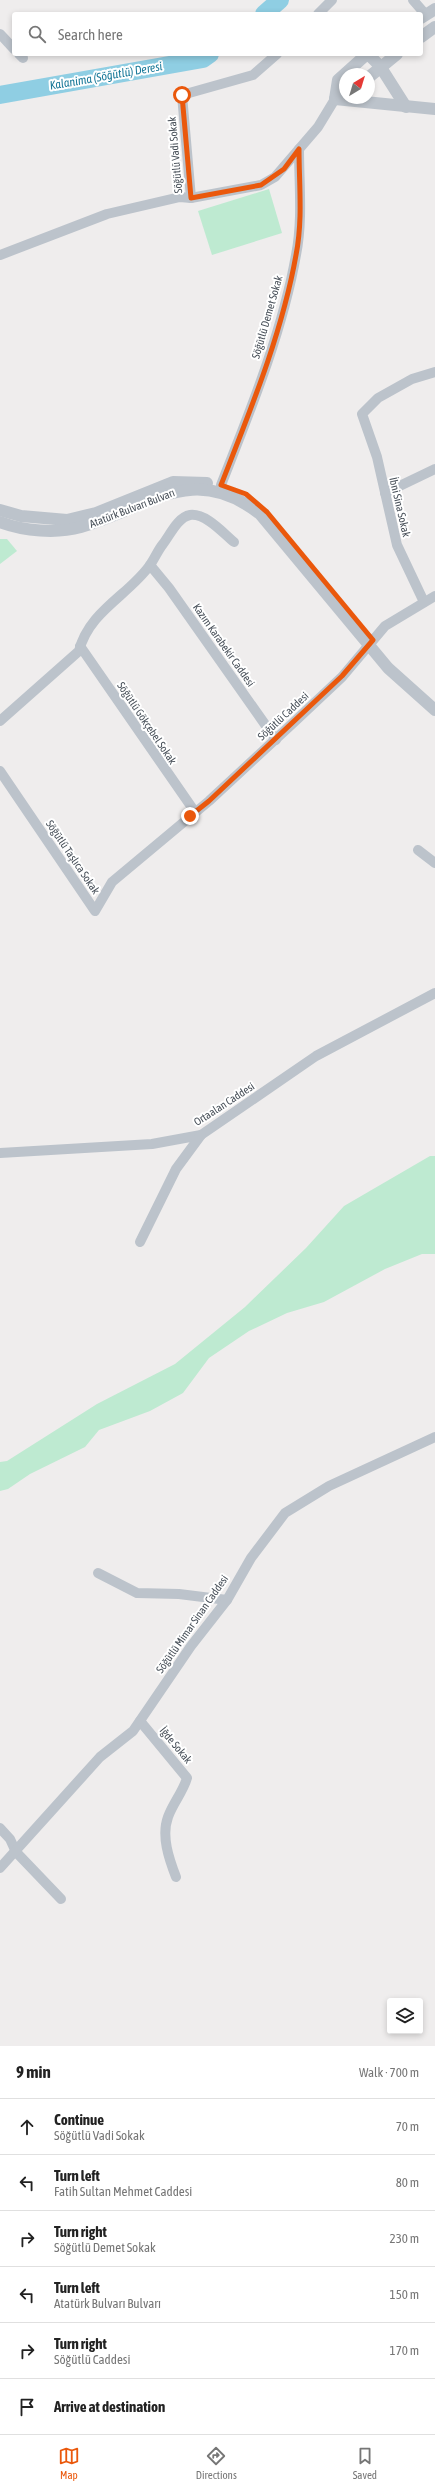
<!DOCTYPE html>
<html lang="en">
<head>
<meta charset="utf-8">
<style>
  :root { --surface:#fff; --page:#f6f6f6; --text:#222; --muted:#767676; --line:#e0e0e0; --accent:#ea580c }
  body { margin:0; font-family:"Asap Condensed",sans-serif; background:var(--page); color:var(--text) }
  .controls { position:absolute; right:12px; bottom:12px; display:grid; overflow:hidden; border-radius:4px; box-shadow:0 2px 6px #0003 }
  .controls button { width:36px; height:36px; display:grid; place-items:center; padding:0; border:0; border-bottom:1px solid var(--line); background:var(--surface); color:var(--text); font:20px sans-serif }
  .compass { position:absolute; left:339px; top:68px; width:36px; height:36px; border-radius:50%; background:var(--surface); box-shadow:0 2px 6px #0003; rotate:38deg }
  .stop { position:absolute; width:12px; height:12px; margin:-9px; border:3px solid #ea580c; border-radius:50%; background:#fff }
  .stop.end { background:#ea580c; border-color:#fff; box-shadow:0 1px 4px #0008 }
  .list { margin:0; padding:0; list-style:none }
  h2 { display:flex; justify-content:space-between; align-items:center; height:52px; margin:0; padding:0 16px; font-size:17px }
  h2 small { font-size:13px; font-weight:400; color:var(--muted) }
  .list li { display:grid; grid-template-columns:26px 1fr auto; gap:12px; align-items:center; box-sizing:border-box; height:56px; padding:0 16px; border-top:1px solid var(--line) }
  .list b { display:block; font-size:15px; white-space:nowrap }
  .list p { margin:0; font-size:13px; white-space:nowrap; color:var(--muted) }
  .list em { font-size:13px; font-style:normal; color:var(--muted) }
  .icon { flex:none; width:22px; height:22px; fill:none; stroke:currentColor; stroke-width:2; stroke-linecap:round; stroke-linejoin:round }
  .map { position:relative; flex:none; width:435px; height:2046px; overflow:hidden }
  .search { position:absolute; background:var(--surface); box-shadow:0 2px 6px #0003; left:12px; right:12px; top:12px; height:44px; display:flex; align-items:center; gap:10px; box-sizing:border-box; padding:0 14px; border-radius:4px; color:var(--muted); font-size:15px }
  .sheet { height:388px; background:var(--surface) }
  nav { display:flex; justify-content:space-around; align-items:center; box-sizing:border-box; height:56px; border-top:1px solid var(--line); background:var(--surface); font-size:11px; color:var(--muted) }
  nav a { display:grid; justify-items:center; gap:2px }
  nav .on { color:var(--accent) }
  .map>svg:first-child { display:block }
  .green { fill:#beead1 }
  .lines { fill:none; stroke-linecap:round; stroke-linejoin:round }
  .river { stroke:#8fcee3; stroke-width:18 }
  .minor { stroke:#bcc3cb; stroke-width:10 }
  .tertiary { stroke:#bcc3cb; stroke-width:12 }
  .route { stroke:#ea580c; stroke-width:5 }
  .labels { text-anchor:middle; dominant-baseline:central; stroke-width:4; stroke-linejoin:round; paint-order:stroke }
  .street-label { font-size:11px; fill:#474f58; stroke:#fff }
  .water-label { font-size:12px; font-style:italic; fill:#197999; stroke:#fff }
</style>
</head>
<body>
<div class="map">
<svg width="435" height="2046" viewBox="0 0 435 2046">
  <rect width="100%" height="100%" fill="#efeded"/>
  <g class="green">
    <path d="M269,189L282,233L212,255L198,211Z"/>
    <path d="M0,539H7L17,551L0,564Z"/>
    <path d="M430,1156H435V1254H422L385,1269L324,1302L287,1313L249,1331L209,1358L183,1393L150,1411L99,1430L85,1447L30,1474L8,1489L0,1491V1462L7,1461L97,1404L175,1364L245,1307L306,1248L344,1206Z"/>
  </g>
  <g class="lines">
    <g class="river">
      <path d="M264,14L280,0"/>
      <path d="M0,95L203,59L210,54"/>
    </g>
    <g class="minor">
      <path d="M413,0L426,15"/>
      <path d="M318,14L332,0"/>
      <path d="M0,34L14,49"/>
      <path d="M19,54L23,58"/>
      <path d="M191,198L182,95L253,75L277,54"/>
      <path d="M0,255L107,214L180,197L191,198L261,185L275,177L318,127L335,99"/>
      <path d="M221,485C250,411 282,334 296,255C303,220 299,184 299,149"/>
      <path d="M385,493L435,469"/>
      <path d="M150,565L169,588L276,740"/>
      <path d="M424,602L397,545L377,457L362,414L378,398L412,379L435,372"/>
      <path d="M80,646L195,812"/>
      <path d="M0,721L79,651C89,611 129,595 150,565C155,558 158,550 163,544C170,535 178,517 190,515C206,513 223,533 234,542"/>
      <path d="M0,771L95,911L112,882L209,801L292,724L342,677L385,626L435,596"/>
      <path d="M418,850L435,863"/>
      <path d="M0,1153L152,1144L201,1135L316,1056L435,993"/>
      <path d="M140,1242L176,1169L201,1135"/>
      <path d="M98,1573L137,1593L179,1594L227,1600"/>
      <path d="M140,1721L187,1778C183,1792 173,1803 168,1817C161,1836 169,1859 176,1877"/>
      <path d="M0,1828L10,1839L16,1852L61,1899"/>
      <path d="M0,1868L100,1757L133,1731L191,1646L227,1600L251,1558L285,1513L329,1486L435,1437"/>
    </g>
    <g class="tertiary">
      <path d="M421,18L435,9"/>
      <path d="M421,37L435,27"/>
      <path d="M368,54L380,66L406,107"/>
      <path d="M369,77L397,54"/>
      <path d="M335,99L435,109"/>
      <path d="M335,99L338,80L367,54"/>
      <path d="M0,510L21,516L67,520L96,513L173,482L207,483"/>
      <path d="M0,522C24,531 56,534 81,527C149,508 192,461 260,514L388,668L435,710"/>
    </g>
  </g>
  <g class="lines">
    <path class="route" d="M182,95L191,198L261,185L284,169L299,149C299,184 303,220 296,255C282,334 250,411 221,485L246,494L267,512L373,640L342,676L209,801L190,816"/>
  </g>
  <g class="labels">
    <g class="street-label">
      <text transform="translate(175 155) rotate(-95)">Söğütlü Vadi Sokak</text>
      <text transform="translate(267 317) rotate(-74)">Söğütlü Demet Sokak</text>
      <text transform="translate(400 507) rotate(77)">İbni Sina Sokak</text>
      <text transform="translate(132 508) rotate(-21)">Atatürk Bulvarı Bulvarı</text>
      <text transform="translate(224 645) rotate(55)">Kazım Karabekir Caddesi</text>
      <text transform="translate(283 716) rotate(-43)">Söğütlü Caddesi</text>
      <text transform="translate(147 723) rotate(56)">Söğütlü Gökçebel Sokak</text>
      <text transform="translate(73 857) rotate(56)">Söğütlü Taşlıca Sokak</text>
      <text transform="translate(224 1104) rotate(-33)">Ortaalan Caddesi</text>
      <text transform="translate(192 1624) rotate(-55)">Söğütlü Mimar Sinan Caddesi</text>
      <text transform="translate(176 1745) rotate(50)">İğde Sokak</text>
    </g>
    <g class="water-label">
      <text transform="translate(106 76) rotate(-10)">Kalanima (Söğütlü) Deresi</text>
    </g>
  </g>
</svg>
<div class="controls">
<button><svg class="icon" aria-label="layers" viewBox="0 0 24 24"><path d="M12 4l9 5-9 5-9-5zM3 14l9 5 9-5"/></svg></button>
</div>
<svg class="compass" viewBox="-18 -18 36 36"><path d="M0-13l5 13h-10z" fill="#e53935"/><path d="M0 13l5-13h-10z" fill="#767676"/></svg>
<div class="stop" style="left:182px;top:95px"></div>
<div class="stop end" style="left:190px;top:816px"></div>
<div class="search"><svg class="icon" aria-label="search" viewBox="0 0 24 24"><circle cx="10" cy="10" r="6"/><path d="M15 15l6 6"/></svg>Search here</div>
</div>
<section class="sheet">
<h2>9 min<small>Walk · 700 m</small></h2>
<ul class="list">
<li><svg class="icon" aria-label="ahead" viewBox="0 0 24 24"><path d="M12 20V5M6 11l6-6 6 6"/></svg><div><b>Continue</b><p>Söğütlü Vadi Sokak</p></div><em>70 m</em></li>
<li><svg class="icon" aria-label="left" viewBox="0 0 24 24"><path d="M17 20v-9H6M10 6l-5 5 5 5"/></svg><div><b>Turn left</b><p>Fatih Sultan Mehmet Caddesi</p></div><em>80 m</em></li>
<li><svg class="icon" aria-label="right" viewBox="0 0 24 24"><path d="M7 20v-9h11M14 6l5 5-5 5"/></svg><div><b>Turn right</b><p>Söğütlü Demet Sokak</p></div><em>230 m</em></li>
<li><svg class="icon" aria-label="left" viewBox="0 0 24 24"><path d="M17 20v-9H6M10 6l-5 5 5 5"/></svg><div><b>Turn left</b><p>Atatürk Bulvarı Bulvarı</p></div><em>150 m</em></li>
<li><svg class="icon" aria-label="right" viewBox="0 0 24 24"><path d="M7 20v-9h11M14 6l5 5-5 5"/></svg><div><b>Turn right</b><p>Söğütlü Caddesi</p></div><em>170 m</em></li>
<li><svg class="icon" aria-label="arrive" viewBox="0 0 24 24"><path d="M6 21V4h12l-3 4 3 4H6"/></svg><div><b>Arrive at destination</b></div></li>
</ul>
</section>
<nav>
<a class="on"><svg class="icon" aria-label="map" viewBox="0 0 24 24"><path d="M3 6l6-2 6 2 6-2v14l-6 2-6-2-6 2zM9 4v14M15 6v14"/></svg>Map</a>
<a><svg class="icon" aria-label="directions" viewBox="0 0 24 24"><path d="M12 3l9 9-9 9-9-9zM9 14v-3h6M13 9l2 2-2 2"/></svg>Directions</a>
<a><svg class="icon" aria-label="saved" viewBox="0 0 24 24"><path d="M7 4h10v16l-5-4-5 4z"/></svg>Saved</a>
</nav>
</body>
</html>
